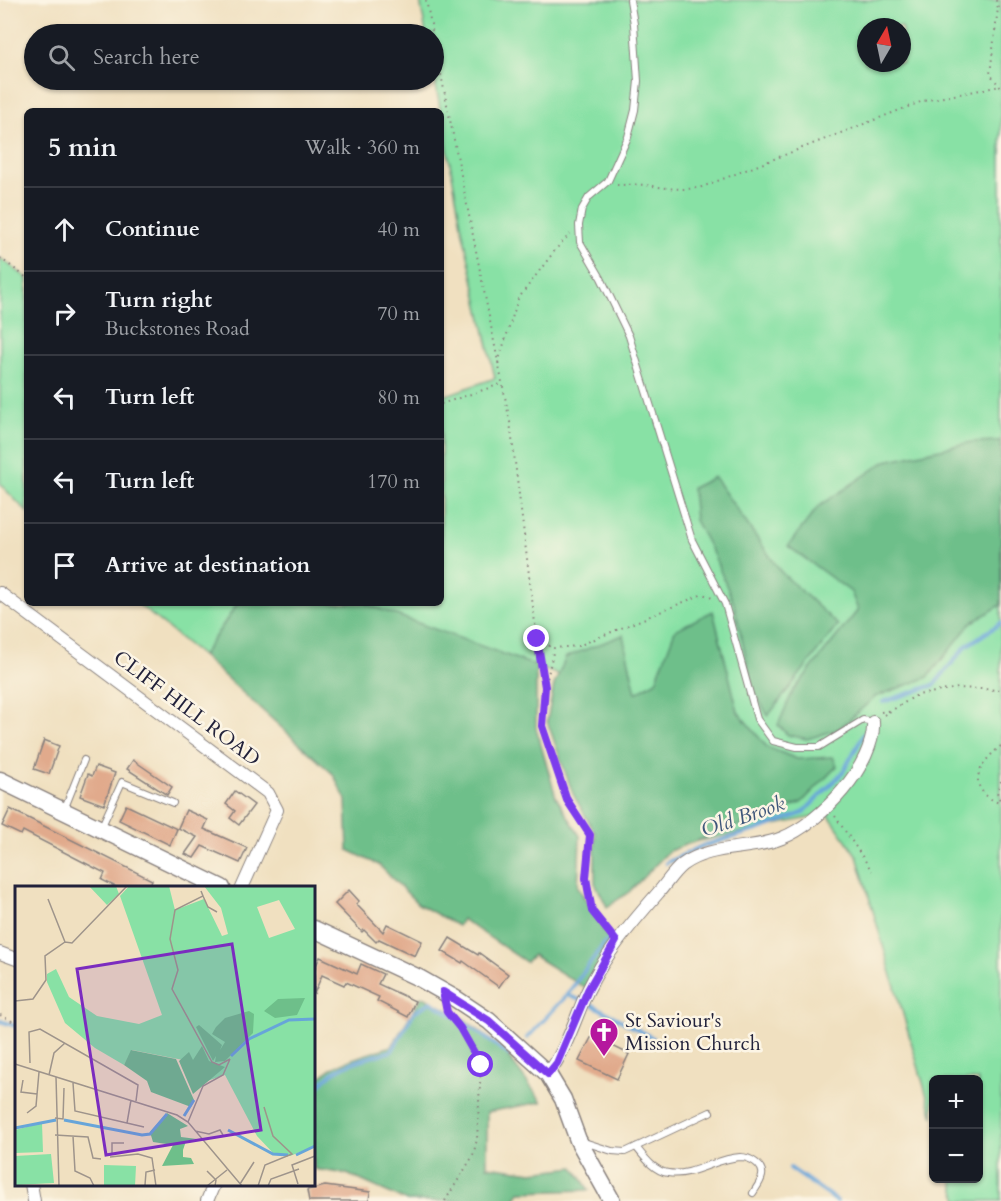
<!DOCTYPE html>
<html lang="en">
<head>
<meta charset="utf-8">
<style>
  :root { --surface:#171b24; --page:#20242c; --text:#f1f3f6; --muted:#9ea1a6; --line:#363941 }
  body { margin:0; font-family:Cardo,serif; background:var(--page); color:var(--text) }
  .controls { position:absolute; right:18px; bottom:18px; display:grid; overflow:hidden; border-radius:9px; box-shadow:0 2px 4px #0004 }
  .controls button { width:54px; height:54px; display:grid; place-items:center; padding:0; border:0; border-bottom:2px solid var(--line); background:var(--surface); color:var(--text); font:30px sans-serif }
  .compass { position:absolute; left:857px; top:18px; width:54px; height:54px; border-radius:50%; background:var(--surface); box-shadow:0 2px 4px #0004; rotate:9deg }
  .stop { position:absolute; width:18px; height:18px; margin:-14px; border:4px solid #7c3aed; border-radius:50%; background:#fff }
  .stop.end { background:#7c3aed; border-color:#fff; box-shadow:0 2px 6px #0008 }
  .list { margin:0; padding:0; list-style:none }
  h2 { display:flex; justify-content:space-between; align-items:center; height:78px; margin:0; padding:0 24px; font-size:26px }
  h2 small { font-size:20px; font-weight:400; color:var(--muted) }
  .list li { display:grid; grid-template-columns:39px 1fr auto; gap:18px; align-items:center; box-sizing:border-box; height:84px; padding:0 24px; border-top:2px solid var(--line) }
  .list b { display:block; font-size:22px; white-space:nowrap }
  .list p { margin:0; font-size:20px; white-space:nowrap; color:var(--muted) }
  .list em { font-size:20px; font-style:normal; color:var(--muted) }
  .icon { flex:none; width:33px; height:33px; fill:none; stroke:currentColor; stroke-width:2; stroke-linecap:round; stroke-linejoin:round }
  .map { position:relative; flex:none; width:1001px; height:1201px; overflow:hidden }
  .search { position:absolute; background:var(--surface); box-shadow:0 2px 4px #0004; left:24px; top:24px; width:420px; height:66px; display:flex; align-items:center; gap:15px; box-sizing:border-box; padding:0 21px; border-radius:33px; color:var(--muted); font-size:22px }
  .panel { position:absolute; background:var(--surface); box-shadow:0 2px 4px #0004; left:24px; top:108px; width:420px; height:498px; border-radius:9px }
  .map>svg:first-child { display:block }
  .green { fill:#88e1a5; stroke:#558270; stroke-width:1.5; fill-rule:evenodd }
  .forest { fill:#6ebf8a; stroke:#487062; stroke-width:1.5 }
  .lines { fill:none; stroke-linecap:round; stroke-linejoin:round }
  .stream { stroke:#67a5d9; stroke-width:4 }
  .building { fill:#e1aa8c }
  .lane-casing { stroke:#89817e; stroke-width:8 }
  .street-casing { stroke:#89817e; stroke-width:14 }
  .secondary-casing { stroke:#89817e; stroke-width:19 }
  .path { stroke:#89817e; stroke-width:2; stroke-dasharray:1.5 4.5; stroke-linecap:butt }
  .lane { stroke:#fff; stroke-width:6 }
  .street { stroke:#fff; stroke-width:12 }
  .secondary { stroke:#fff; stroke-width:16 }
  .route { stroke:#7c3aed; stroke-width:8 }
  .labels { text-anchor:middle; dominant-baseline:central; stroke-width:5; stroke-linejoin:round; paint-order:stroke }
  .street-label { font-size:20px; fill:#22223b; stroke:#fcf5e5 }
  .poi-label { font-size:20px; fill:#22223b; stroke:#fcf5e5; text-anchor:start }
  .water-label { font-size:21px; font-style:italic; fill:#3e567a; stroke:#fcf5e5 }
  .inset-river { fill:none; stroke:#67a5d9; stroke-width:3 }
  .inset-road { fill:none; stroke:#9e948b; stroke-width:1.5 }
  .view { fill:#7b2cbf; fill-opacity:0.15; stroke:#7b2cbf; stroke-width:3 }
  .inset-edge { fill:none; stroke:#22223b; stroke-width:3 }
</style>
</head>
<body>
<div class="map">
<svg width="1001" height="1201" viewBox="0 0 1001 1201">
  <rect width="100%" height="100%" fill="#fcf5e5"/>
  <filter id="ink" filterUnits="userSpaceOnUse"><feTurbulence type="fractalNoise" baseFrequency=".0167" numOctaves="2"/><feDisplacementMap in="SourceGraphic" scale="12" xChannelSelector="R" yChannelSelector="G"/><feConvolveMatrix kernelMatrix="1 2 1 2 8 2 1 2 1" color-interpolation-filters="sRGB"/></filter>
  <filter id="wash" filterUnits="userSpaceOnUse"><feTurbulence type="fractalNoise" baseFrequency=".008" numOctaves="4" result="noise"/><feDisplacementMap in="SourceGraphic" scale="24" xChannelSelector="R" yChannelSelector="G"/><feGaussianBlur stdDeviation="1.35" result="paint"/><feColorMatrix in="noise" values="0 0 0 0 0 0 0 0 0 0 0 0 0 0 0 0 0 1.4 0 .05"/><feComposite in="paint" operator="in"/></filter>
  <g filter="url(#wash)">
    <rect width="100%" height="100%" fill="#f0e0c0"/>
    <g class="green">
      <path d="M420,0H1001V1201H958L952,1179L978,1178V1080H934L933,1117L857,856L828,814L689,843L581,683L363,603H441V397L495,378L461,224L434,75V34H426ZM866,27H902V63H866Z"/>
      <path d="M0,258L27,278V512L0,484Z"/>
      <path d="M137,603H238L202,656Z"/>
    </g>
    <g class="forest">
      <path d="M1001,441V605L971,623L928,677L875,697L839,729L807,739L788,735L778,725L793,691L858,610L851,592L788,546L818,507L886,461L972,442Z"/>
      <path d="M714,477L781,572L838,625L768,716L753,689L734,604L715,558L695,520L692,488Z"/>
      <path d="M238,603H363L536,666V728L556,797L580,836L578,887L611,942L585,988L533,955L526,962L462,919L458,926L418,904L379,865L348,850L346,800L333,774L202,656Z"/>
      <path d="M713,611L738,712L767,747L797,759L833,757L837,766L801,803L669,851L629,892L607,907L595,883V833L573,794L547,721L554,685L566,657L623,635L636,693L656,681L675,630Z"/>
      <path d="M422,996L464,1019L504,1051L542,1102L487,1112V1166L532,1172L574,1167L589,1190L520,1192L515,1201H407L347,1174L314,1169C313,1155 311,1093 315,1085C325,1063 370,1054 392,1046Z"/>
    </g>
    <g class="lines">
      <g class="stream">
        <path d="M883,702L934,685L966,646L1001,623"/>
        <path d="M666,863L702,846L757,830L803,813L843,772L864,734"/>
        <path d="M567,995L591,1004L653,1038"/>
        <path d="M0,1021L16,1026"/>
        <path d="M527,1038L567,995L606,941"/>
        <path d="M314,1093C332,1064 361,1060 392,1051L414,1012L431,1002L464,1022L509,1055"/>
        <path d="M790,1168L837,1201"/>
      </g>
    </g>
    <g id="blocks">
      <g class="building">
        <path d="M44,740L59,746L49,774L34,769Z"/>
        <path d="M133,760L172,787L167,795L127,769Z"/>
        <path d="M96,766L115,773L104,805L80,796L88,774L92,776Z"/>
        <path d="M235,791L254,805L239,825L230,818L235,811L226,804Z"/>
        <path d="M126,805L177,829L170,845L119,820Z"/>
        <path d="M10,809L152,880L149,888H118L102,880L105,873L95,868L23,831L21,835L2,826Z"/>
        <path d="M186,810L208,820L204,829L247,848L240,863L202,846L194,858L185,854L197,837L178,828Z"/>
        <path d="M349,890L359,901L356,904L383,932L387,924L422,941L415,956L379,939L376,942L364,930L362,932L335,904Z"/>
        <path d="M450,938L478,955L479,953L508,974L499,987L463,961L462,963L442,951Z"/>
        <path d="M320,957L357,974L361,964L383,974L378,984L415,1001L408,1017L377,1001L379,997L346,982L344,985L322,975L314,994V970Z"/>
        <path d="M592,1036L629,1054L617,1079L579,1061Z"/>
        <path d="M325,1186L370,1192L369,1201H309L307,1190Z"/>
      </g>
    </g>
  </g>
  <g filter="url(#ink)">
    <use href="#blocks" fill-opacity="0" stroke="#89817e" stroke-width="1.5"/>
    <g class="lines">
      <g class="lane-casing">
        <g id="lane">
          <path d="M630,0L634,24L638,81L635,110L628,137L608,181L589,197L582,209L579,225L580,242L601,278L629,336L692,540L725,604L757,719L773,741L797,747H819L863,720L873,722"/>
          <path d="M64,810L84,760"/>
          <path d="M101,828L122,782L173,803"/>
          <path d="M584,1142L612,1151L625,1152L710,1112"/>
          <path d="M636,1147C644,1157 654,1171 668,1173C693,1177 716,1158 740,1157C750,1157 764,1165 762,1176C761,1182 756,1188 753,1193"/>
        </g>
      </g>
      <g class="street-casing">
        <g id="street">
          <path d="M0,593L268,793L277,810L242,888"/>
          <path d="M0,953L16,959"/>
          <path d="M548,1074C566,1050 575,1019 587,992C605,954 631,924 658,893C666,884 673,872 682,865C710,844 751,851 782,838C820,823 876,764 873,722"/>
          <path d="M31,1184L34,1201"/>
          <path d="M207,1201L214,1184"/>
        </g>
      </g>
      <g class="secondary-casing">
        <g id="secondary">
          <path d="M0,780L222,888"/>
          <path d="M314,929L419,978L456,999L489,1021L548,1074L563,1099L578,1140L612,1201"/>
        </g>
      </g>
      <g class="path">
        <path d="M426,0L433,34"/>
        <path d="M996,0L998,8L990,74L1001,88"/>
        <path d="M434,39L510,422L538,647L545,687L542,726L567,800L590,835L586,878L592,911L609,932"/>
        <path d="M617,185C626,185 636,184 646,185C665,188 683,191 702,187L923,101L1001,86"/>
        <path d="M0,258L27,278"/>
        <path d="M498,363L518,299L556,249L570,234"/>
        <path d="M441,404L501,384"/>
        <path d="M538,640L554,648"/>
        <path d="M546,684L554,648L578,646L703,594L712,598"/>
        <path d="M881,712L892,710"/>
        <path d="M884,715L917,695L958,688L1001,690"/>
        <path d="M1001,746C976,766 965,789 1001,804"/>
        <path d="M1001,781L997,792L1001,803"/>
        <path d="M835,816L872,871"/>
        <path d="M0,1015L16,1023"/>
        <path d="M445,1201L473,1156L477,1139L481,1065L460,1028L448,1012"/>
      </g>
      <use href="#lane" class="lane"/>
      <use href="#street" class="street"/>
      <use href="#secondary" class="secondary"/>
    </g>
  </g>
  <g class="lines" filter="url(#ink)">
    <path class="route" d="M481,1065L460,1028L447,1012L443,992L489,1021L548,1074L557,1063L588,990L616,941L592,911L586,878L590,835L567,800L542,726L545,687L537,639"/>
  </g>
  <defs>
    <g id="church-pin" transform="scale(1.5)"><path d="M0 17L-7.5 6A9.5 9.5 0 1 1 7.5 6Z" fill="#b5179e" stroke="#fcf5e5"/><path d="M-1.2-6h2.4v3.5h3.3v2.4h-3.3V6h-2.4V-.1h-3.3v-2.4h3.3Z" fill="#fff"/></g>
  </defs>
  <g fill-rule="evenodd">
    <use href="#church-pin" x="604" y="1032"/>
  </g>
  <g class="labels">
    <g class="street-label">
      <text transform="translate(187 708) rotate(37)">CLIFF HILL ROAD</text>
    </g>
    <g class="poi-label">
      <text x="625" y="1020">St Saviour's<tspan x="625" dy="23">Mission Church</tspan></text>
    </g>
    <g class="water-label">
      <text transform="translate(743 817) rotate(-19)">Old Brook</text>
    </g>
  </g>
  <g transform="translate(15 886)">
    <rect width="300" height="300" fill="#f0e0c0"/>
    <path d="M74,0H101L104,8L92,19ZM154,0L160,24L189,13L207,50L213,48L206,22L189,0H300V260L275,270L259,268L242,250L210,189L189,196L168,174L117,164L109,179L80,162L50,137L32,96V88L41,83L54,111L82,130L124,138L147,129L105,10L114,0ZM264,14L280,43L254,52L242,21ZM27,237L28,266L0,267V244ZM36,268L39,297L1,299L0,270ZM89,279L121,280L120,300H89Z" fill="#88e1a5" fill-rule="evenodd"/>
    <path d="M290,112L282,129L260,132L249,125L263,113ZM234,125L239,128L238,147L210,175L200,176L201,170L198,175L181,141L184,139L207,159L205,164L210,156L197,148L201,141L210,132ZM187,160L194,175L210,181L178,208L164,175L174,166L178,174ZM116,164L161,173L179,214L176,221L136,206L132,195L109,179ZM152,227L173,240L165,243L166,251L182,253L171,255L168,264V271L176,272L179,278L147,280L158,259L138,256L135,246Z" fill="#6ebf8a"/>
    <path class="inset-river" d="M216,170L234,153L274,134L300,133M169,230L179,214M49,234L127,249L135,248L152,228M0,242L41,234M213,244L258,268L273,269M281,269L300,260"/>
    <path class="inset-road" d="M186,5L188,10L160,24L155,53L163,84L157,103L197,176L204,179L215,173M188,10L193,21L202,26M33,13L50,56M0,115L18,113L31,94L30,70L50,56L57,57L112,0M15,177L14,146L25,143L123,199L121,215M0,178L162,229L173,236L227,300M34,189L39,167L50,157M41,191L44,300M8,194L6,206L22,208M58,197L60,225L129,241M12,227L21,220L24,186M40,232L48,233L49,202M173,236L188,200L208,189L215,173M112,237L116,214M180,245L194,248L205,244L208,249M40,249L73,251L78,272L86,273M58,250L60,285L75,292L79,300M97,269V257H109M95,271L123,268L137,272L141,300M192,285L201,294L200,300M225,298L239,276M283,298L277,279L300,270M130,299L131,286L140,284M192,300L212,284M243,300L250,279L277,268L258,250L249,221M253,300L256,293L284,283"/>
    <path class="view" d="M217,58L246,244L91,269L62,83Z"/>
    <rect width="300" height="300" class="inset-edge"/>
  </g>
</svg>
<div class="controls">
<button>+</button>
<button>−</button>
</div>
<svg class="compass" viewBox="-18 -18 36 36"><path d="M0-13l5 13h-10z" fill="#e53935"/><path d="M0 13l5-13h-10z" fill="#9ea1a6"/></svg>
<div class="stop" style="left:481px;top:1065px"></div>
<div class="stop end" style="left:537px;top:639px"></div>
<div class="search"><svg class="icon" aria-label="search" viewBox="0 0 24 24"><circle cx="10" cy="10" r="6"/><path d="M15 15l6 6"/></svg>Search here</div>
<section class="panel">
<h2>5 min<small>Walk · 360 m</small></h2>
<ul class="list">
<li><svg class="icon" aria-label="ahead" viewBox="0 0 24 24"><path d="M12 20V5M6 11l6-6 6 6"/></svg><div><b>Continue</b></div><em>40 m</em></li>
<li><svg class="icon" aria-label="right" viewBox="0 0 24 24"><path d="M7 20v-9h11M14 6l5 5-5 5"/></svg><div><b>Turn right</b><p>Buckstones Road</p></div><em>70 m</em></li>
<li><svg class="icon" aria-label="left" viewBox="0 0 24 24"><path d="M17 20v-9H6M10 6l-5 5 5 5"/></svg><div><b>Turn left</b></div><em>80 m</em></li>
<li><svg class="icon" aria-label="left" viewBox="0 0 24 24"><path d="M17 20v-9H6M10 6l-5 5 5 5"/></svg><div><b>Turn left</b></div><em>170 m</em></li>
<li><svg class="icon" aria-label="arrive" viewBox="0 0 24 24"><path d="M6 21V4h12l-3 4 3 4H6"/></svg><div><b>Arrive at destination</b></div></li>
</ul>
</section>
</div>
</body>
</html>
